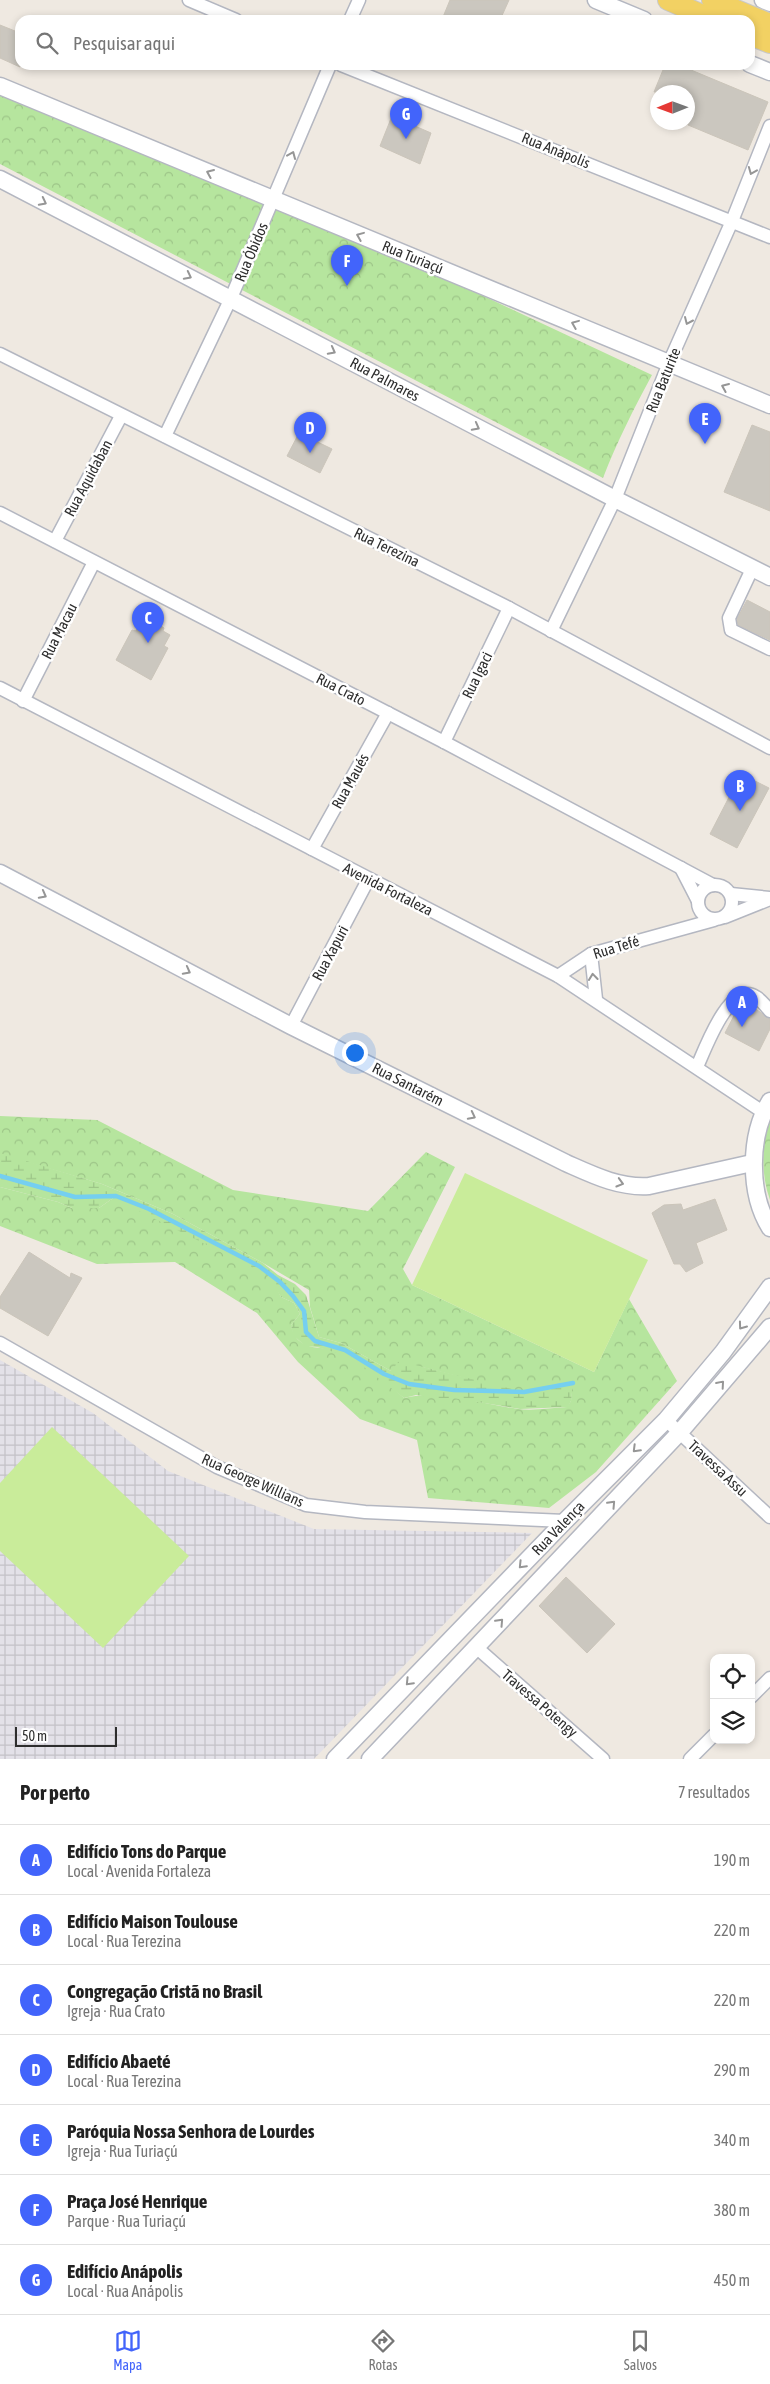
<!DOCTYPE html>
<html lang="pt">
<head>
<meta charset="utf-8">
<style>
  :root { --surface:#fff; --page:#f2f2f2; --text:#222; --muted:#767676; --line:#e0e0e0; --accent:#4264fb }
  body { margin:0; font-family:"Asap Condensed",sans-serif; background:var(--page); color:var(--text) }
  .controls { position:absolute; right:15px; bottom:15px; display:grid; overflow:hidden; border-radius:10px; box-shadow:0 2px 8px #0003 }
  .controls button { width:45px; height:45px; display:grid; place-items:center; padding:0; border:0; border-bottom:1px solid var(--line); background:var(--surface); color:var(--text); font:25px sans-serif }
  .compass { position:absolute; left:650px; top:85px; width:45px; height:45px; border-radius:50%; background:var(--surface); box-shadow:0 2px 8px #0003; rotate:269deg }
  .scale { position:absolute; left:15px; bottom:12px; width:102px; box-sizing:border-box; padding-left:5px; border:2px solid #2e2e2e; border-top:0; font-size:14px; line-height:18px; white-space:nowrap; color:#2e2e2e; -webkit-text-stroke:4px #fff; paint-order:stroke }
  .you { position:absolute; left:354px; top:1052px; width:18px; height:18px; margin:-12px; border:4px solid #fff; border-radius:50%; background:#1a73e8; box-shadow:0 0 0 8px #1a73e833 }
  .badge { display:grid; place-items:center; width:32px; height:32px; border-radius:50%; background:var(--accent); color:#fff; font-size:16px; font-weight:700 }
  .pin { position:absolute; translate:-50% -41px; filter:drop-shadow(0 1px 2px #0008) }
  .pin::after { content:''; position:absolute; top:26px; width:18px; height:15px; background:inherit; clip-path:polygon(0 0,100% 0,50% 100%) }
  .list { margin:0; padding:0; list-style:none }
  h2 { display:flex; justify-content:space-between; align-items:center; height:65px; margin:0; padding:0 20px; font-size:21px }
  h2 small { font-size:16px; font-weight:400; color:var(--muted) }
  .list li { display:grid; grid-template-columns:32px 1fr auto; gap:15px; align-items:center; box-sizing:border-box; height:70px; padding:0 20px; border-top:1px solid var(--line) }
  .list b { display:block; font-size:19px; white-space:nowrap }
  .list p { margin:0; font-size:16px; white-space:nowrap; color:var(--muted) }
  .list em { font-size:16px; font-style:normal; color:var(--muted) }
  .icon { flex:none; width:28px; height:28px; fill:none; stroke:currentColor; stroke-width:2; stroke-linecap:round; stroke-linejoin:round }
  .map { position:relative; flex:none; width:770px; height:1759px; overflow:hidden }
  .search { position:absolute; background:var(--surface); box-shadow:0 2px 8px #0003; left:15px; right:15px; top:15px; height:55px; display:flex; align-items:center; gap:12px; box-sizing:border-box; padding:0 18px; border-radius:15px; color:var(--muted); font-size:19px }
  .sheet { height:555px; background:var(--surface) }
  nav { display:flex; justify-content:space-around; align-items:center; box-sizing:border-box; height:70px; border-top:1px solid var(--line); background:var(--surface); font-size:14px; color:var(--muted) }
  nav a { display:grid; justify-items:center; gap:2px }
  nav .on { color:var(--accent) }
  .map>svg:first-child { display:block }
  .industrial { fill:url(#industrial-grid) }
  .forest { fill:url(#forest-crowns) }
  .wetland { fill:url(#wetland-marsh) }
  .pitch { fill:#c9ec9a }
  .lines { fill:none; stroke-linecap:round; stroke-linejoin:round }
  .stream { stroke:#75cff0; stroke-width:4.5 }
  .building { fill:#cbc7bf; stroke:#cbc5ba }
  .minor-casing { stroke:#b4b7c1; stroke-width:15 }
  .tertiary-casing { stroke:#b4b7c1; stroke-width:19 }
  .primary-casing { stroke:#c9c9c9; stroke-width:22 }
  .minor { stroke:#fff; stroke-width:12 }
  .tertiary { stroke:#fff; stroke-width:16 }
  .primary { stroke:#f2d163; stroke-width:20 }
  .oneway { stroke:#969696 }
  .labels { text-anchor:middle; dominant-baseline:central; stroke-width:5; stroke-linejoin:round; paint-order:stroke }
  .street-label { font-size:15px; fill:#2e2e2e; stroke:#fff }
</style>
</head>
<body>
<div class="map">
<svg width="770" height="1759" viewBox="0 0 770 1759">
  <defs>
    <pattern id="industrial-grid" width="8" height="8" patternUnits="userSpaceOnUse" patternTransform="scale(1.25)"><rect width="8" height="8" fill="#e3e1e8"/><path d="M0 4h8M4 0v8" fill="none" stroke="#c3c1c7"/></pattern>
    <pattern id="forest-crowns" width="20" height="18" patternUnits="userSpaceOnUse" patternTransform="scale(1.25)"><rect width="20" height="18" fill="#b6e59e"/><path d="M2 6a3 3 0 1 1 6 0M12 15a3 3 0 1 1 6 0" fill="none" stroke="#9dc588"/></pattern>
    <pattern id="wetland-marsh" width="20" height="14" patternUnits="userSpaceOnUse" patternTransform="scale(1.25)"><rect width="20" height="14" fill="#b6e59e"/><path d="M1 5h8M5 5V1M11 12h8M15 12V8" fill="none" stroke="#9dc588"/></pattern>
  </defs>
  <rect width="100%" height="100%" fill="#efe9e1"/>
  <path class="industrial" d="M0,1360L93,1413L168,1471L314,1529L532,1533L314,1759H0Z"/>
  <g class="forest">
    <path d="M0,95L475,292L652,375C634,408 617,442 603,478L0,164Z"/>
    <path d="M0,1116L97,1120L233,1190L368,1211L426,1152L455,1167L403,1269L412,1285L594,1372L629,1299L677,1381L596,1472L549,1508L428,1498L417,1440L360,1419L298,1362L257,1313L175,1262L97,1264L0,1226V1187L58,1202L72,1208H99L116,1196L268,1272L281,1297L294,1303L300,1314L291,1325C298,1358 331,1342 352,1355C371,1366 387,1384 404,1398C438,1389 483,1404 518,1409C533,1411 551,1408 567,1407L571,1401L572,1383L520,1392L422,1367L391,1371L341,1343L319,1337L310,1307L309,1290L263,1263L173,1214L102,1184L0,1154Z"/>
    <path d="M770,1120V1200C761,1175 761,1145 770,1120Z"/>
  </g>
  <path class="wetland" d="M0,1153L102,1184L173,1214L263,1263L278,1275L295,1284L306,1295L319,1337L341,1343L391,1371L399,1361L524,1392L573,1383L571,1401L568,1407L520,1409L453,1398H435L416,1395L404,1398L351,1357L317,1347L305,1346L293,1335L291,1325L300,1314L294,1303L281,1297L267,1275L141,1212L116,1196L99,1208H72L58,1202L0,1187Z"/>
  <g class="pitch">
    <path d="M465,1173L648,1260L594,1372L412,1285Z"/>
    <path d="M52,1427L189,1556L103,1648L0,1551V1483Z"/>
  </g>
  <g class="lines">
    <path class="stream" d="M0,1176L75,1197L116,1196L149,1209L259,1266L280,1282L293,1296L304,1311L306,1332L315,1341L345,1350L384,1374L409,1384L454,1390L524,1392L573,1383"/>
  </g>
  <g class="building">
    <path d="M450,0H509L500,20H451L443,17Z"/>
    <path d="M0,25L20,33V67L0,58Z"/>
    <path d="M665,65H679L768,102L748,150L688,125V92H654Z"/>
    <path d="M392,116L431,133L420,164L380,146Z"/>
    <path d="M752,425L770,432V511L724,492Z"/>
    <path d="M299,433L332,449L320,473L287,456Z"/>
    <path d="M747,600L770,612V640L738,625L737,619Z"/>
    <path d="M142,620L149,624L151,620L164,628L163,631L170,635L164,646L168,648L151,680L116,660L132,630L136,631Z"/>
    <path d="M741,774L769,788L737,848L710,834Z"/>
    <path d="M747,1003L770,1019V1029L759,1051L725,1033L738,1008Z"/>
    <path d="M715,1199L727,1230L696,1243L703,1263L686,1272L680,1264H674L652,1213L664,1205L681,1204L683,1210Z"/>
    <path d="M29,1252L70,1278L71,1273L82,1278L48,1336L0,1308V1297Z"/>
    <path d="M566,1577L615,1624L587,1653L539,1606Z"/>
  </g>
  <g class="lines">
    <g class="minor-casing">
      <g id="minor">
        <path d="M189,0L236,20"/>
        <path d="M350,20L359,0"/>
        <path d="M341,65L770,237"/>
        <path d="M0,354L509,608L770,748"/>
        <path d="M165,436L231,298L330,65"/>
        <path d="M0,513L444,742L713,885"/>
        <path d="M55,541L121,416"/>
        <path d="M752,569L729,618L731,630L770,649"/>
        <path d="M551,631L615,499L669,363L732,221L770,126"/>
        <path d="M0,688L558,976L763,1112"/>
        <path d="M23,701L94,562"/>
        <path d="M444,742L509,608"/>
        <path d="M312,849L388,713"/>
        <path d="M681,868L698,901"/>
        <circle cx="715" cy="902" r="17"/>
        <path d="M731,894L770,898"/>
        <path d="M725,917L770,899"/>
        <path d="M591,954L596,999"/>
        <path d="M558,976L591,954L714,920"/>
        <path d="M291,1026L368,880"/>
        <path d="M697,1067C705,1049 730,980 756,997C761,1000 766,1006 770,1011"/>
        <path d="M0,1343L217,1467L306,1505L365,1512L565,1521"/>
        <path d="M666,1420L770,1517"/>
        <path d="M476,1647L603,1759"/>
        <path d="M751,1697L770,1678"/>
        <path d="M690,1759L714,1735"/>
      </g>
    </g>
    <g class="tertiary-casing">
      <g id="tertiary">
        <path d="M596,0L644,20"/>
        <path d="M763,0L770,3"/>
        <path d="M750,64L770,72"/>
        <path d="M0,86L770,405"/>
        <path d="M0,179L615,499L770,577"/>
        <path d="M0,873L291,1026L566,1163C593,1175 619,1188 649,1186L752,1163"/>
        <path d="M770,1101C749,1135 748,1193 770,1228"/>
        <path d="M335,1759L565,1521L666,1420L723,1352L770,1287"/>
        <path d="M370,1759L680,1432L770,1327"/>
      </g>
    </g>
    <g class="primary-casing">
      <g id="primary">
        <path d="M668,0L714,20"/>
        <path d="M712,0L770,24"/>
        <path d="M750,35L770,43"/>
      </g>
    </g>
    <use href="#minor" class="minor"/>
    <use href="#tertiary" class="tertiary"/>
    <use href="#primary" class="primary"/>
  </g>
  <defs><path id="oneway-chevron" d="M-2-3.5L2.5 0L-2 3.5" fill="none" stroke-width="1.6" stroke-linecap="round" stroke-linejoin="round" transform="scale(1.25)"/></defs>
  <g class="oneway">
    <use href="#oneway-chevron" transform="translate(292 155) rotate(-67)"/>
    <use href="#oneway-chevron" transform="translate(752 171) rotate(112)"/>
    <use href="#oneway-chevron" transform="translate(210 173) rotate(-157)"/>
    <use href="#oneway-chevron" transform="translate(43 202) rotate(27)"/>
    <use href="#oneway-chevron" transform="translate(360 236) rotate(-158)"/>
    <use href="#oneway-chevron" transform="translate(188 276) rotate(27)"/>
    <use href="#oneway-chevron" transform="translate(688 321) rotate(114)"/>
    <use href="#oneway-chevron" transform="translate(575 324) rotate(-158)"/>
    <use href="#oneway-chevron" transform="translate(332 351) rotate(28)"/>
    <use href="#oneway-chevron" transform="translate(725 387) rotate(-157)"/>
    <use href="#oneway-chevron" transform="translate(476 427) rotate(28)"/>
    <use href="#oneway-chevron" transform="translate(43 895) rotate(28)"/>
    <use href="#oneway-chevron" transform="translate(187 971) rotate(28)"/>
    <use href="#oneway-chevron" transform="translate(593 977) rotate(-96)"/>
    <use href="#oneway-chevron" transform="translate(472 1116) rotate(27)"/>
    <use href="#oneway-chevron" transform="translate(620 1183) rotate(16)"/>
    <use href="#oneway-chevron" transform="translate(742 1326) rotate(126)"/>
    <use href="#oneway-chevron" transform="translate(721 1384) rotate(-49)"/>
    <use href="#oneway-chevron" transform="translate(636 1449) rotate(135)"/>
    <use href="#oneway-chevron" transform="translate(612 1504) rotate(-47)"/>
    <use href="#oneway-chevron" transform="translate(522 1565) rotate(134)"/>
    <use href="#oneway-chevron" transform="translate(500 1622) rotate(-47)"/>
    <use href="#oneway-chevron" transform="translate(409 1682) rotate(134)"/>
  </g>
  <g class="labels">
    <g class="street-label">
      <text transform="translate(556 150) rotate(22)">Rua Anápolis</text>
      <text transform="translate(251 252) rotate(-67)">Rua Óbidos</text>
      <text transform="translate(413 257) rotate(22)">Rua Turiaçú</text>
      <text transform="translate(385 379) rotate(28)">Rua Palmares</text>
      <text transform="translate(663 380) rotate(-68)">Rua Baturite</text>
      <text transform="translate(88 478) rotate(-62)">Rua Aquidaban</text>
      <text transform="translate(387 547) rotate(26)">Rua Terezina</text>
      <text transform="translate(59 631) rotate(-63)">Rua Macau</text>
      <text transform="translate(477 675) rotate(-64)">Rua Igaci</text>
      <text transform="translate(341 689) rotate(27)">Rua Crato</text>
      <text transform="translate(350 781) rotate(-61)">Rua Maués</text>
      <text transform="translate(388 889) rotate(27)">Avenida Fortaleza</text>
      <text transform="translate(616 947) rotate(-17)">Rua Tefé</text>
      <text transform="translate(330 953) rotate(-62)">Rua Xapuri</text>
      <text transform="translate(408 1084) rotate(27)">Rua Santarém</text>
      <text transform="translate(718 1468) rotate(43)">Travessa Assu</text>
      <text transform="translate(253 1480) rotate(24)">Rua George Willians</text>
      <text transform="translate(558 1528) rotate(-46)">Rua Valença</text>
      <text transform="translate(540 1703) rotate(41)">Travessa Potengy</text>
    </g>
  </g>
</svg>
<div class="controls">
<button><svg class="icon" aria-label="locate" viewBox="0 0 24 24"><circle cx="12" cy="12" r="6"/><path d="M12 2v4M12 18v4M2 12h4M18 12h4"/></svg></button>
<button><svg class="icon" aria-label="layers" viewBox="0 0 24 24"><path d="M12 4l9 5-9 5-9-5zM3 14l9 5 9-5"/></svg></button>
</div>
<svg class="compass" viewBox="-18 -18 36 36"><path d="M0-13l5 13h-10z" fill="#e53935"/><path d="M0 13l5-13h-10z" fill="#767676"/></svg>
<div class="scale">50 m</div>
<div class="you"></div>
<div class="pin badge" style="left:742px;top:1027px">A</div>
<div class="pin badge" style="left:740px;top:811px">B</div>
<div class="pin badge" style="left:148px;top:643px">C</div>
<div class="pin badge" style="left:310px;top:453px">D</div>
<div class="pin badge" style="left:705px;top:444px">E</div>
<div class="pin badge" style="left:347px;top:286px">F</div>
<div class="pin badge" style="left:406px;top:139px">G</div>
<div class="search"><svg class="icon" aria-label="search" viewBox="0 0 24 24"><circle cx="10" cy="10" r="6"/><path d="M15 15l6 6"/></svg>Pesquisar aqui</div>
</div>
<section class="sheet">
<h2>Por perto<small>7 resultados</small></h2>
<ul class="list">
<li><span class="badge">A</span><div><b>Edifício Tons do Parque</b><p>Local · Avenida Fortaleza</p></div><em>190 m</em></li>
<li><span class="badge">B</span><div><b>Edifício Maison Toulouse</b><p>Local · Rua Terezina</p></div><em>220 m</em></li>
<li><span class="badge">C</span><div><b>Congregação Cristã no Brasil</b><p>Igreja · Rua Crato</p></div><em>220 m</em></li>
<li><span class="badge">D</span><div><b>Edifício Abaeté</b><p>Local · Rua Terezina</p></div><em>290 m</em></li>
<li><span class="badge">E</span><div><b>Paróquia Nossa Senhora de Lourdes</b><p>Igreja · Rua Turiaçú</p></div><em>340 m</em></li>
<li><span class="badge">F</span><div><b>Praça José Henrique</b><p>Parque · Rua Turiaçú</p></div><em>380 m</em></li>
<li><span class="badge">G</span><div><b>Edifício Anápolis</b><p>Local · Rua Anápolis</p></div><em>450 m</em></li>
</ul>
</section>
<nav>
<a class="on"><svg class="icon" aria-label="map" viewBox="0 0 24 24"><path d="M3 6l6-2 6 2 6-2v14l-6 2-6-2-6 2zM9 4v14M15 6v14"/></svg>Mapa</a>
<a><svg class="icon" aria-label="directions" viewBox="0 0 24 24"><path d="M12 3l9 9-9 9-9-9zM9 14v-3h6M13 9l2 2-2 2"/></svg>Rotas</a>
<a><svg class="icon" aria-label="saved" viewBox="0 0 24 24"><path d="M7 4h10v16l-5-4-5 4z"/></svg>Salvos</a>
</nav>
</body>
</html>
